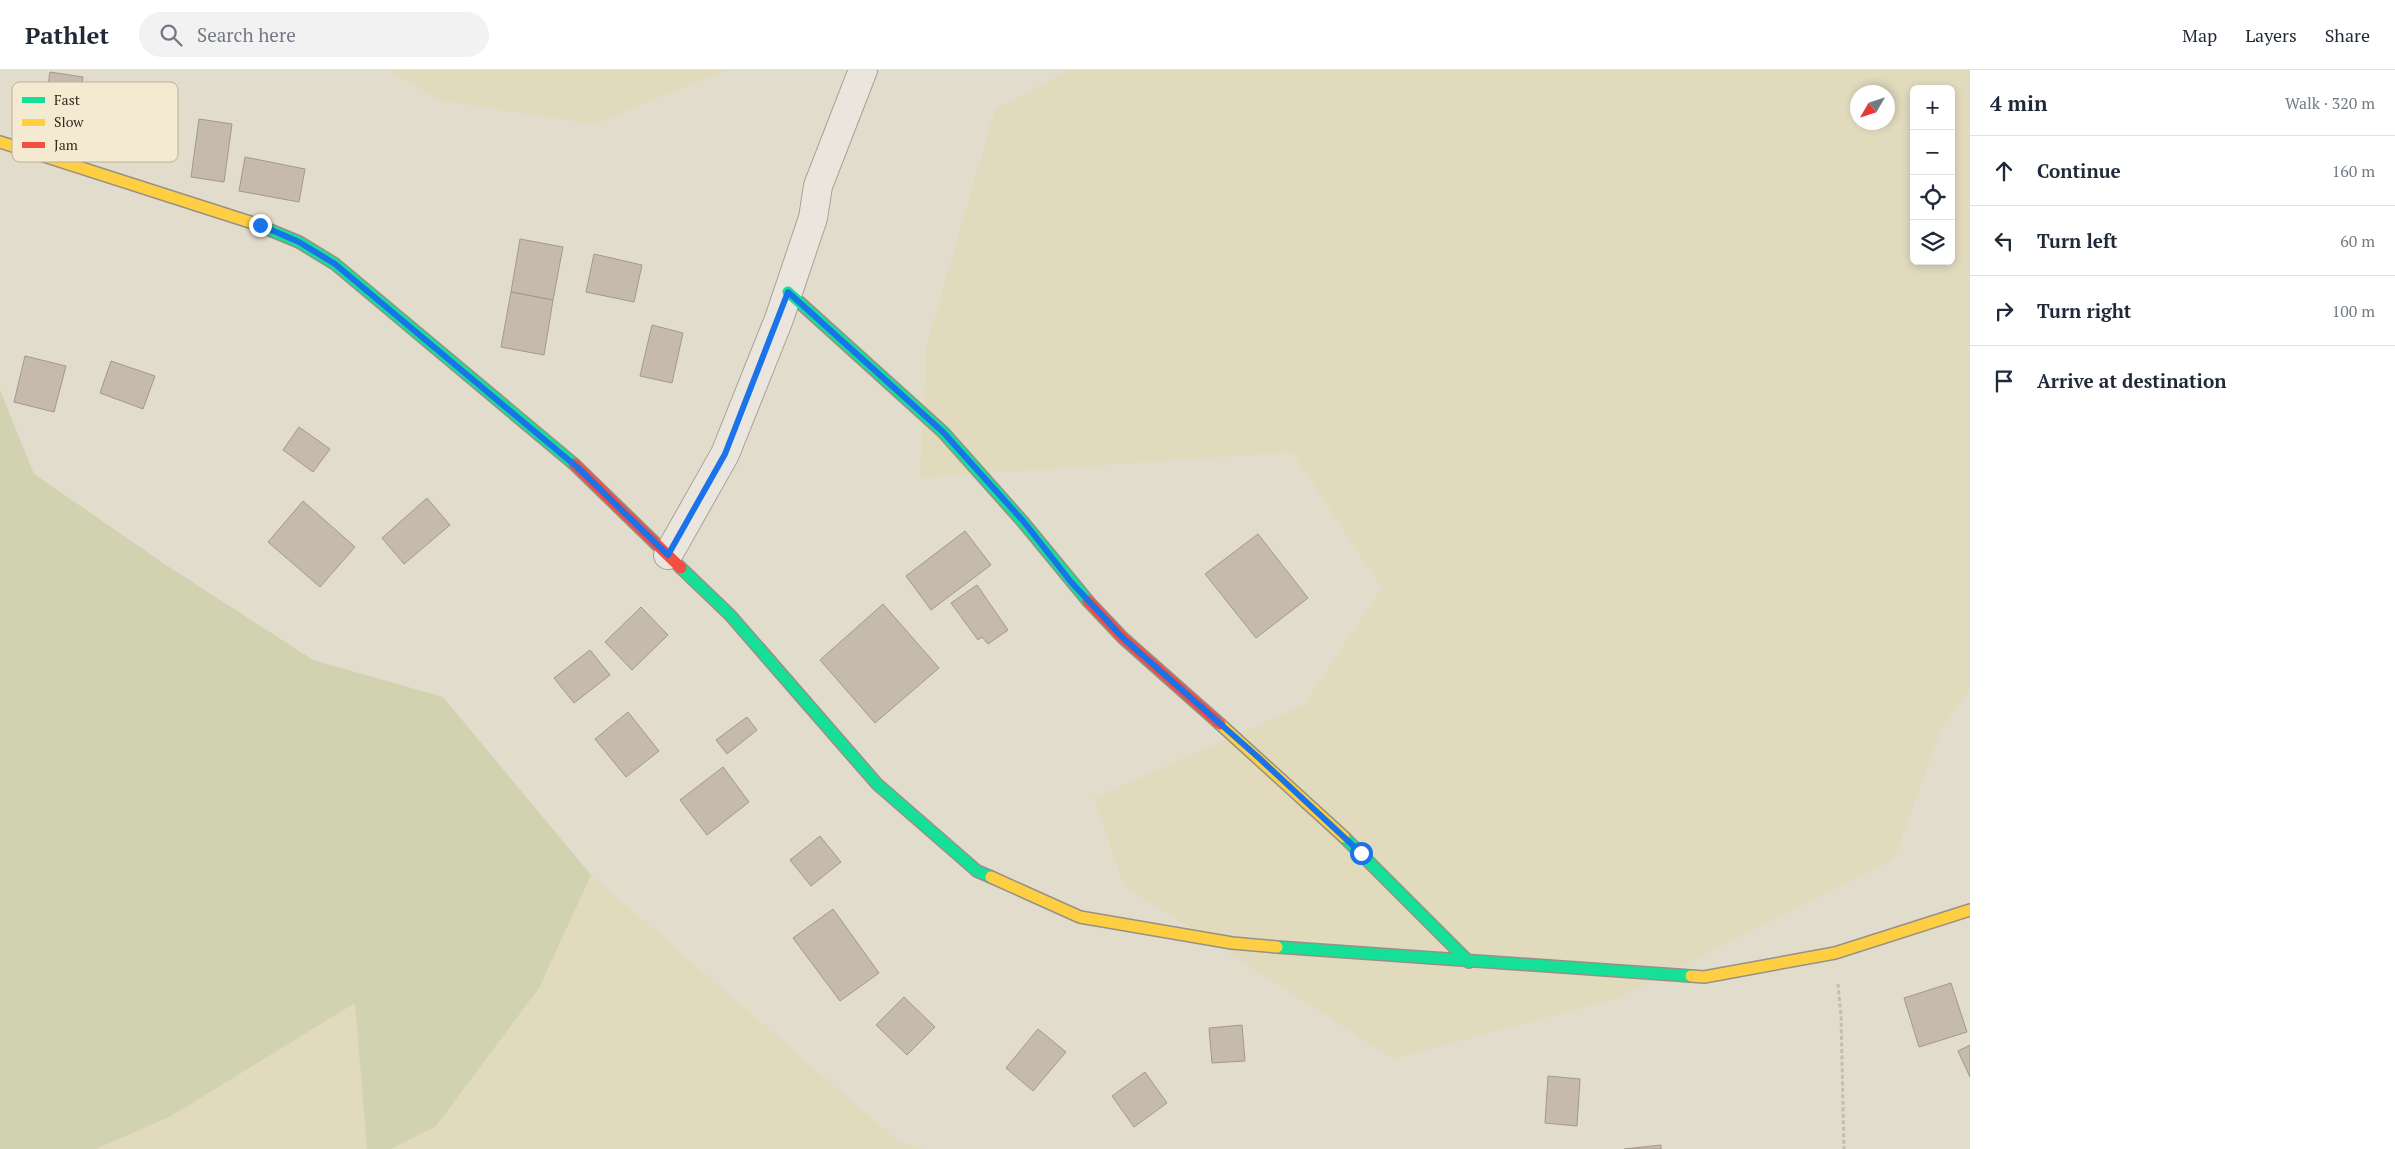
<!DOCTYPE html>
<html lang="en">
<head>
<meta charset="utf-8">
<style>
  :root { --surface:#fff; --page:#f2f2f3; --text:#1f2937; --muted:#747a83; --line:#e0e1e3 }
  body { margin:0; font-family:"PT Serif",serif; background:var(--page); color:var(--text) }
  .controls { position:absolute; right:15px; top:15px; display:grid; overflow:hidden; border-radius:8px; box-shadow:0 2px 8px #0003 }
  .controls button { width:45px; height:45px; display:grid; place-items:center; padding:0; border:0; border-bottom:1px solid var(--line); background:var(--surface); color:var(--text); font:25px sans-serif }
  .compass { position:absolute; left:1850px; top:15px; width:45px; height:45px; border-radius:50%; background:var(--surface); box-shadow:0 2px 8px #0003; rotate:231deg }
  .stop { position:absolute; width:15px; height:15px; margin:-11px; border:4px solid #1a73e8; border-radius:50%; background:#fff }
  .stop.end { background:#1a73e8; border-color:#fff; box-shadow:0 1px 5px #0008 }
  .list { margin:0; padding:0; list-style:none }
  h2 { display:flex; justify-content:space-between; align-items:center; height:65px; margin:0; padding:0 20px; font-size:21px }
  h2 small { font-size:16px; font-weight:400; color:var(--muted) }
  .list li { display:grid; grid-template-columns:32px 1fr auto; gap:15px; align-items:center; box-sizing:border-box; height:70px; padding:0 20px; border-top:1px solid var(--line) }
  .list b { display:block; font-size:19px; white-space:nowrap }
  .list em { font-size:16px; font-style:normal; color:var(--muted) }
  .icon { flex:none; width:28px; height:28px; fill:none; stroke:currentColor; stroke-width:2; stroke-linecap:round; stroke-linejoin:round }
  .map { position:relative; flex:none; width:1970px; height:1079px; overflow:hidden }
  header { display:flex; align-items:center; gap:30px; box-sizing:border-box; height:70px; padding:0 25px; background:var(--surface); border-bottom:1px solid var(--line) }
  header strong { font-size:24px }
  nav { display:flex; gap:28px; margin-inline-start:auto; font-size:18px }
  .search { width:350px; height:45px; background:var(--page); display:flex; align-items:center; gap:12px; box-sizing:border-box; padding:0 18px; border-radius:28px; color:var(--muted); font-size:19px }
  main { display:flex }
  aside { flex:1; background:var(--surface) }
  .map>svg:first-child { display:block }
  .farmland { fill:#e1dabd; fill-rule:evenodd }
  .green { fill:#d1d2af }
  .building { fill:#c6baad; stroke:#a2988b }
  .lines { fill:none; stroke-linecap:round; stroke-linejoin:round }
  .street-casing { stroke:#a7a195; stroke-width:30 }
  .fast-casing { stroke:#979085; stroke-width:14 }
  .slow-casing { stroke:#979085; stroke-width:14 }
  .jam-casing { stroke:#979085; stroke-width:14 }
  .path { stroke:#c3bdb4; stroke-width:3; stroke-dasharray:4 2.5; stroke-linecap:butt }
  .street { stroke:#eae6dd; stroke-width:28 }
  .fast { stroke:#16e098; stroke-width:11 }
  .slow { stroke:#ffcf43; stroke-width:11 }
  .jam { stroke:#f24e42; stroke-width:11 }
  .route { stroke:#1a73e8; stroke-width:6 }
  .key { fill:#f4ead2; stroke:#bbb09c; stroke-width:1 }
  .key-label { font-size:14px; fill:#35291e }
</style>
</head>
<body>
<header>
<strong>Pathlet</strong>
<div class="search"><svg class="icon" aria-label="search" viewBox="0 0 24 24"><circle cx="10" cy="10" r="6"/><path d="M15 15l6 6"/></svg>Search here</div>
<nav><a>Map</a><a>Layers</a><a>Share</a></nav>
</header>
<main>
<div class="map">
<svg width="1970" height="1079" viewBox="0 0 1970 1079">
  <rect width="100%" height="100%" fill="#e2dccc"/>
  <g class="farmland">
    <path d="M389,0H726L595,54L442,31Z"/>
    <path d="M1069,0H1970V620L1942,657L1894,789L1618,928L1394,989L1124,816L1094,728L1304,635L1382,518L1292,382L920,408L927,274L995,40ZM1914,19H1951V191H1914ZM1858,22H1888V52H1858Z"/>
    <path d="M591,805L899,1072L922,1079H391L436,1056L539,918Z"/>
    <path d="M355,933L367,1079H96L171,1046Z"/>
  </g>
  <path class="green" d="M0,320L34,404L166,495L313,590L443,627L591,805L539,918L436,1056L391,1079H367L355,933L171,1046L96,1079H0Z"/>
  <g class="building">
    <path d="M50,2L83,7L75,60L42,56Z"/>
    <path d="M199,49L232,54L224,112L191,107Z"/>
    <path d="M245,87L305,99L299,132L239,121Z"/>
    <path d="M520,169L563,177L553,230L511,222Z"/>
    <path d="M594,184L642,195L634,232L586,222Z"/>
    <path d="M511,222L553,230L544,285L501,277Z"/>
    <path d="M652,255L683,263L672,313L640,306Z"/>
    <path d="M25,286L66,296L54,342L14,332Z"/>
    <path d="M111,291L155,306L143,339L100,323Z"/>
    <path d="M299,357L330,379L313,402L283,380Z"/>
    <path d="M427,428L450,455L404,494L382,468Z"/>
    <path d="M303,431L355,477L320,517L268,472Z"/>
    <path d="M965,461L991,495L931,540L906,506Z"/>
    <path d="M1258,464L1308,528L1256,568L1205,504Z"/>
    <path d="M977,515L1008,560L988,574L982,567L978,570L951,533Z"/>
    <path d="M883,534L939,598L875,653L820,590Z"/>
    <path d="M641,537L668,565L632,600L605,572Z"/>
    <path d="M590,580L610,605L574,633L554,608Z"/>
    <path d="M628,642L659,681L626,707L595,669Z"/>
    <path d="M747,647L757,660L727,684L716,670Z"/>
    <path d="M723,697L749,732L707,765L680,730Z"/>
    <path d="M820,766L841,792L811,816L790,790Z"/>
    <path d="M833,839L879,903L840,931L793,868Z"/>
    <path d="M1951,913L1967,962L1919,977L1904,928Z"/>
    <path d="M904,927L935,957L907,985L876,955Z"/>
    <path d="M1242,955L1245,991L1212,993L1209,958Z"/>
    <path d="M1038,959L1066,982L1033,1021L1006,998Z"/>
    <path d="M1970,975V1007L1958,981Z"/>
    <path d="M1145,1002L1167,1033L1134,1057L1112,1026Z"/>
    <path d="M1548,1006L1580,1009L1577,1056L1545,1053Z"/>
    <path d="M1661,1075V1079H1624Z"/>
  </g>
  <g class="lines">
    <g class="street-casing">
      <path id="street" d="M668,485L725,384L779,249L813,148L818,116L863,0"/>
    </g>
    <g class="fast-casing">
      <g id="fast">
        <path d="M253,153L299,172L335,194L574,394"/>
        <path d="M788,222L943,362L1023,452L1088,531"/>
        <path d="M681,498L730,545L877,714L977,801L991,807"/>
        <path d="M1344,767L1469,892"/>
        <path d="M1277,877L1691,906"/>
      </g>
    </g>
    <g class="slow-casing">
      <g id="slow">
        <path d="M0,72L253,153"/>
        <path d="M1220,654L1344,767"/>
        <path d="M991,807L1080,847L1232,873L1277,877"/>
        <path d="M1691,906L1704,907L1835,883L1970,840"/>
      </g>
    </g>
    <g class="jam-casing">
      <g id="jam">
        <path d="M574,394L681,498"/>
        <path d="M1088,531L1123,568L1220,654"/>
      </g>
    </g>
    <path class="path" d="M1838,914L1841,946L1844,1079"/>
    <use href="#street" class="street"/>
    <use href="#fast" class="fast"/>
    <use href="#slow" class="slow"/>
    <use href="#jam" class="jam"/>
  </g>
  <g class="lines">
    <path class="route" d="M260,155L299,172L335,194L577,397L668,485L725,384L788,222L943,362L1024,452L1071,512L1123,568L1259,688L1361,783"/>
  </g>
  <rect x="12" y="12" width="166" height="80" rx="8" class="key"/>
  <rect x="22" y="27" width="23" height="6" fill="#16e098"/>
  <rect x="22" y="49" width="23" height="7" fill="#ffcf43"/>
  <rect x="22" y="72" width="23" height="6" fill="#f24e42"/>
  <g class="key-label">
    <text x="54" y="35">Fast</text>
    <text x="54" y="57">Slow</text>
    <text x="54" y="80">Jam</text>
  </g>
</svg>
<div class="controls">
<button>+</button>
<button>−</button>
<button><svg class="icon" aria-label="locate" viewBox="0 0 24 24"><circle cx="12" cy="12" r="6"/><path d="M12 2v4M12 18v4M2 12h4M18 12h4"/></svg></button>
<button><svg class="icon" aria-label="layers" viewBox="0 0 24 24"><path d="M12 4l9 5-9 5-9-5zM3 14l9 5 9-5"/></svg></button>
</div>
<svg class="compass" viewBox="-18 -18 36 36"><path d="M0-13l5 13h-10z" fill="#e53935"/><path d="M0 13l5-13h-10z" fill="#747a83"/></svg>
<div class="stop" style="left:1361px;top:783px"></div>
<div class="stop end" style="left:260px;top:155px"></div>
</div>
<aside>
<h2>4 min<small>Walk · 320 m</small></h2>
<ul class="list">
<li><svg class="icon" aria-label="ahead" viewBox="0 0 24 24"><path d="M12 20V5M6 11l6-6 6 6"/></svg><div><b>Continue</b></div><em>160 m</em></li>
<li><svg class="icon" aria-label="left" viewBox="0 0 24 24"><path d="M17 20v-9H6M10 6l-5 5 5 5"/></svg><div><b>Turn left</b></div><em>60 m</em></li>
<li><svg class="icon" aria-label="right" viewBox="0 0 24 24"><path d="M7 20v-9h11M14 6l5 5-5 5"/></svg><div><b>Turn right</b></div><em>100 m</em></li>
<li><svg class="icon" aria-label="arrive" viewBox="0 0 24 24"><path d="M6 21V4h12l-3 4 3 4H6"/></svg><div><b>Arrive at destination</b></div></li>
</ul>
</aside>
</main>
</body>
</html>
